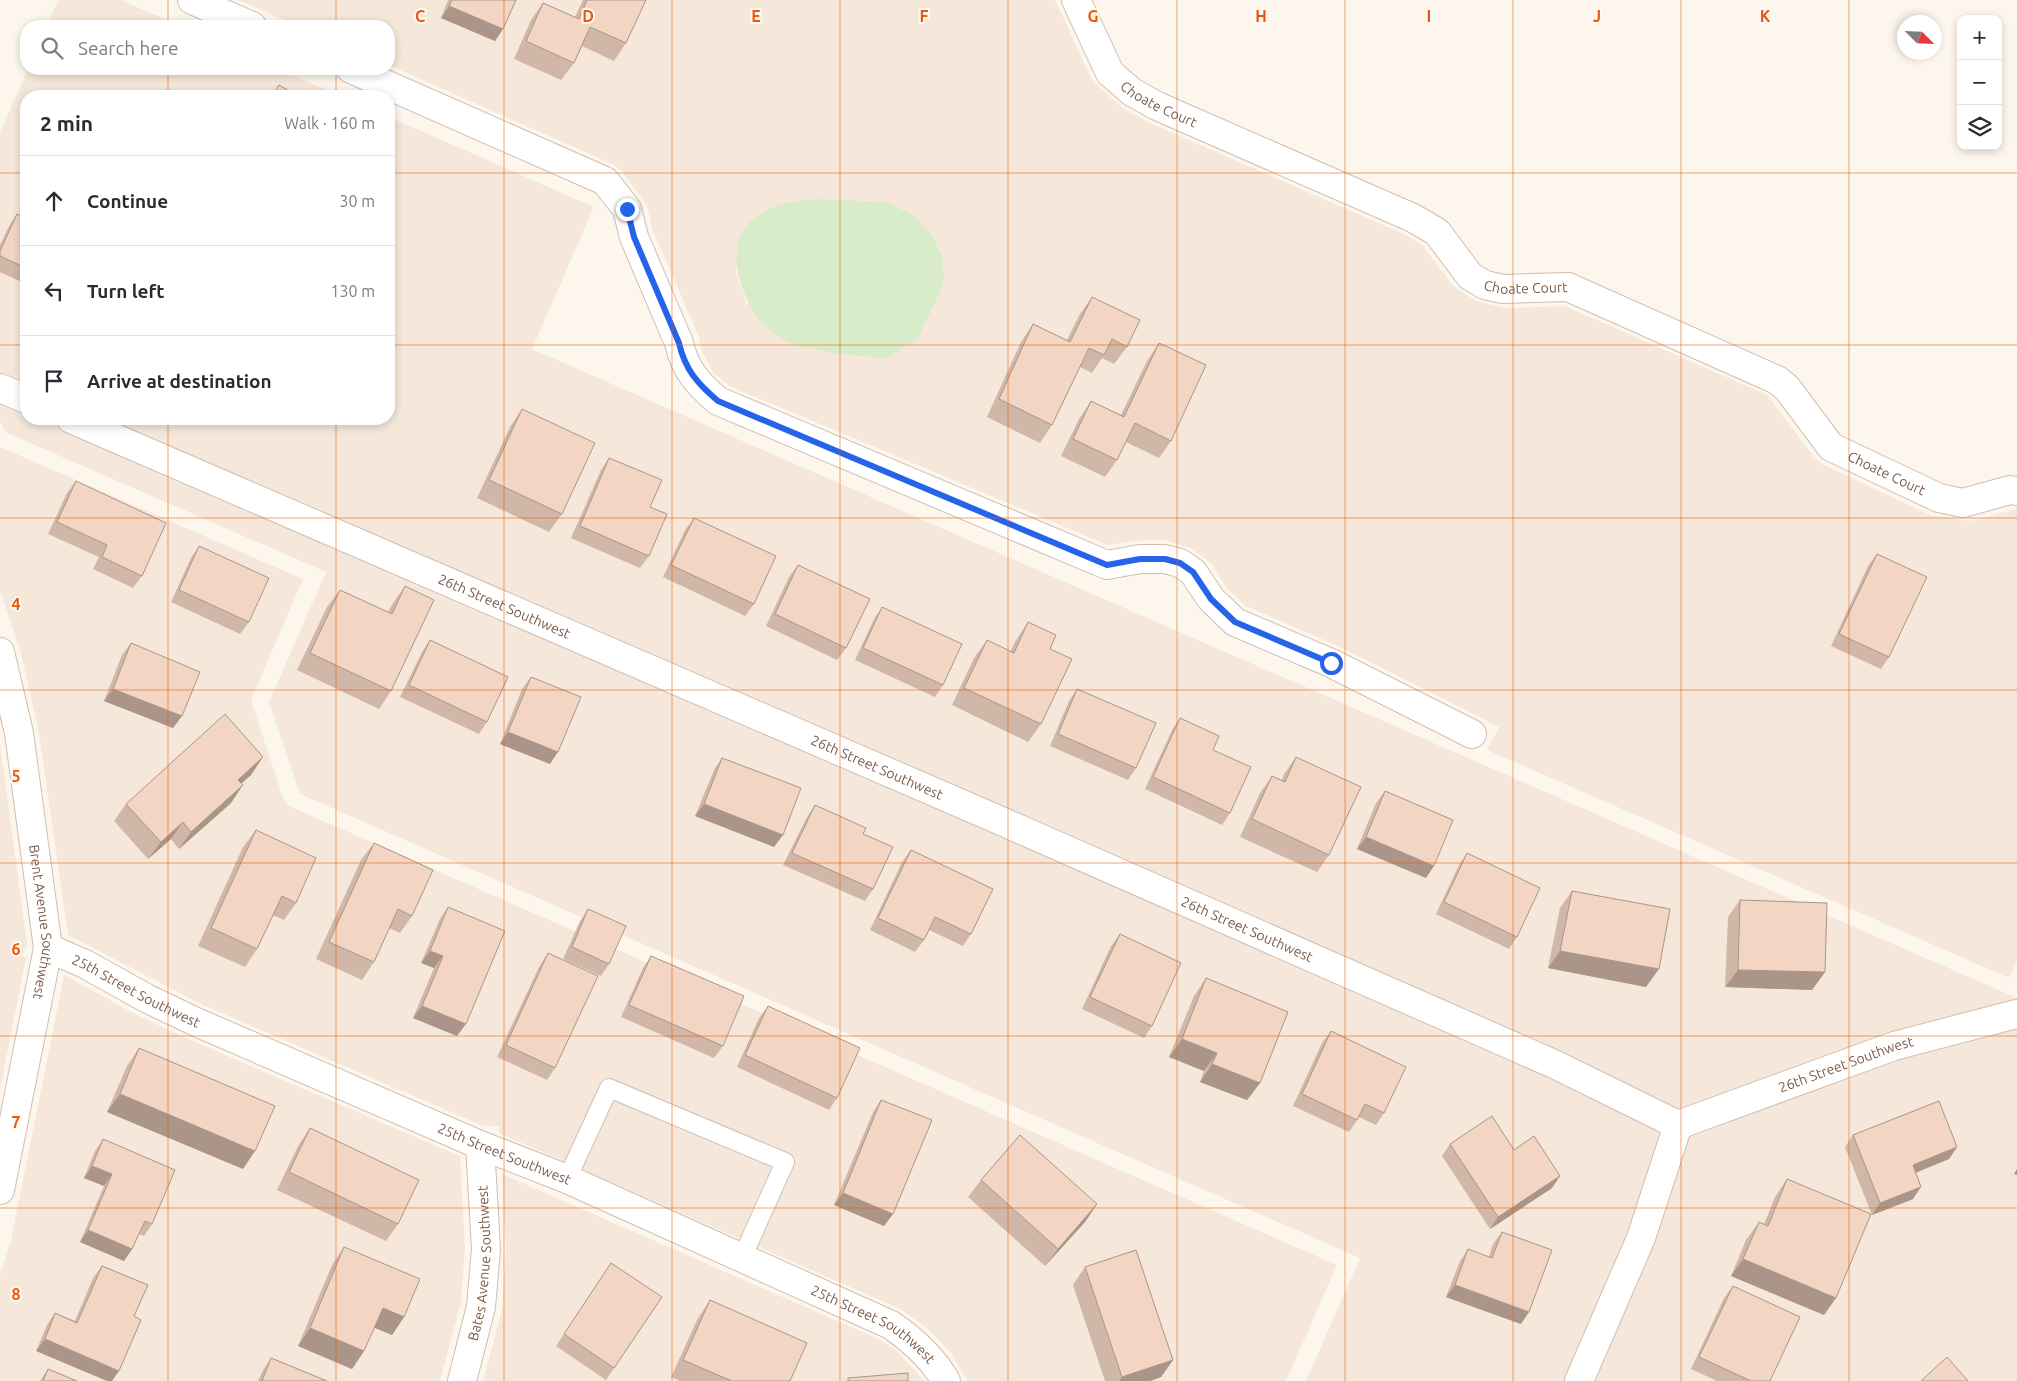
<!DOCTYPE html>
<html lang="en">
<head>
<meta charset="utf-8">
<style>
  :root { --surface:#fff; --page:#f2f2f3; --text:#2b2b33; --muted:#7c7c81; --line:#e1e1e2 }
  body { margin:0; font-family:Ubuntu,sans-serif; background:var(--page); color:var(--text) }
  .controls { position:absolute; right:15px; top:15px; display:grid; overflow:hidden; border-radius:10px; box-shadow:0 2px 8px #0003 }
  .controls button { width:45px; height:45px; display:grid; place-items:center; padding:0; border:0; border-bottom:1px solid var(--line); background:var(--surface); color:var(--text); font:25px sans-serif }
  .compass { position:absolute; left:1897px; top:15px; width:45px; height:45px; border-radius:50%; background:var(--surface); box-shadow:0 2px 8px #0003; rotate:114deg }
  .stop { position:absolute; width:15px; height:15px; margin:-11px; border:4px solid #2563eb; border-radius:50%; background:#fff }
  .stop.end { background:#2563eb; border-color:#fff; box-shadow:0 1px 5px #0008 }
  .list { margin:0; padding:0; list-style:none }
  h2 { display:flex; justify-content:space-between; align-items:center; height:65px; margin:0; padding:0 20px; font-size:21px }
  h2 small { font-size:16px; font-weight:400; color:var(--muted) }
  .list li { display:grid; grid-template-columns:32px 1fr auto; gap:15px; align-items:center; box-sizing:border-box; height:90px; padding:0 20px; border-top:1px solid var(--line) }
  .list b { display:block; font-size:19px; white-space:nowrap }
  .list em { font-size:16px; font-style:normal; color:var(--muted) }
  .icon { flex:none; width:28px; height:28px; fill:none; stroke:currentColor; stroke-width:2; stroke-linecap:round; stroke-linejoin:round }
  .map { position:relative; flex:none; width:2017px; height:1381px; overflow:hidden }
  .search { position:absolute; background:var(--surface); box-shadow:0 2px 8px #0003; left:20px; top:20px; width:375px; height:55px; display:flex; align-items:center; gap:12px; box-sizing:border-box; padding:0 18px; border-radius:20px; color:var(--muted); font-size:19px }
  .panel { position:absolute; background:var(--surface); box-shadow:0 2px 8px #0003; left:20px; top:90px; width:375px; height:335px; border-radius:20px }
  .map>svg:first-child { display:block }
  .residential { fill:#f5e8da; fill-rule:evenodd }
  .green { fill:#d8ecc9 }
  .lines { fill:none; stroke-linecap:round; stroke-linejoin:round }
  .service-casing { stroke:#d1beb0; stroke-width:20 }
  .minor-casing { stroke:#d1beb0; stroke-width:30 }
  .service { stroke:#fff; stroke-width:18 }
  .minor { stroke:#fff; stroke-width:28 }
  .wall { fill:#d1b7a8 }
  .shaded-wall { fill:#aa9588 }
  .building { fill:#f3d5c3; stroke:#aa9588 }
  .route { stroke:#2563eb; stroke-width:6 }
  .grid { fill:none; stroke:#e8590c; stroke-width:1; stroke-opacity:0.55 }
  .labels { text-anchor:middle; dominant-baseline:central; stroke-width:4; stroke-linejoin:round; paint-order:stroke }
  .street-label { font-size:14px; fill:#7a5c4d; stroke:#fffaf3 }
  .grid-label { font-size:16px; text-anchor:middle; font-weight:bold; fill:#e8590c; stroke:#fffaf3; stroke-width:4; stroke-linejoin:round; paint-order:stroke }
</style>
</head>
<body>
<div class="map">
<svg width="2017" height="1381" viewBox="0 0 2017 1381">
  <rect width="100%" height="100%" fill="#fdf6ec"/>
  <g class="residential">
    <path d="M58,0H121L181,26H47Z"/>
    <path d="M238,0H1055L1092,80L1122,108L1150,123L1404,234L1423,246L1453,286L1476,301L1506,308L1565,306L1767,395L1814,457L1822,464L1930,515L1970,521L2017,509V959L2009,978L1487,750L1499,727L1340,647L1246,606L1227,588L1211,563L1191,548L1163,540L1134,541L1108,545L729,386L713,372L701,349L699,337L653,231L647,206L621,170L612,164L389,65V26H299ZM914,215L933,237L942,255L747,304L736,273L739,244Z"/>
    <path d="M28,69H278L341,96H26V419H389V117L594,207L532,349L2017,998V1381H1306L1360,1258L300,794L269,702L326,572L5,432L0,421V132Z"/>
    <path d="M0,447L303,579L251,700L283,798L289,806L1337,1265L1286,1381H968L951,1353L926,1327L898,1308L499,1133V1126H483L203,1005L68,935L39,733L21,653L0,590Z"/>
    <path d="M0,744L27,944L22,956L26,958L0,1089Z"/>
    <path d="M64,975L137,1015L188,1039L460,1156L465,1247L461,1302L440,1381H0V1275L11,1240Z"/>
    <path d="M502,1174L881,1340L898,1352L924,1381H483L502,1310L506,1250Z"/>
  </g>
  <path class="green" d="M820,199L885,202L914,215L933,237L942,255L944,275L940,292L918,338L885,359C853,354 796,353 771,332C740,305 717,239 761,213C780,202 799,201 820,199Z"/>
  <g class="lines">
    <g class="service-casing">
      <path id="service" d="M567,1179L609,1088L785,1162L742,1258"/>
    </g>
    <g class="minor-casing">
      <g id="minor">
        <path d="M192,0L252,26"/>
        <path id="s1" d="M1076,0L1110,73L1132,92L1157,106L1413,218L1437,232L1470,276L1485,285L1503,289L1568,287L1777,380L1787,388L1831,447L1939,498L1963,503L2010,490L2017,491"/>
        <path d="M351,69L605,181L627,209L634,237L679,343C685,370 698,384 718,401L1107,565L1140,559H1165L1180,563L1193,572L1211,599L1235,622L1331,663L1472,734"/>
        <path d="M0,388L26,399"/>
        <path id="s2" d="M71,419L992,817L1554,1064L1678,1125L1894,1046L2016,1014"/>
        <path id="s3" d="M0,652L19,733L48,948L0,1190"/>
        <path id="s4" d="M48,948L85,964L146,998L196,1022L480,1145L567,1179L891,1325C913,1340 932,1357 946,1381"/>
        <path id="s5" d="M462,1381L481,1307L486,1249L480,1145"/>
        <path d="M1579,1381L1641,1238L1678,1125"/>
      </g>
    </g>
    <use href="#service" class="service"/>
    <use href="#minor" class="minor"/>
  </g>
  <g class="wall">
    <path d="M448,0H516L503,29L495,41L441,18Z"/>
    <path d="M583,0H646L626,43L614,61L582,46L574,63L561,80L514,59L531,20L543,3L575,17Z"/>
    <path d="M17,214L26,218V284L0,272V245L9,226Z"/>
    <path d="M1092,297L1127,347L1114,364L1102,358L1092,373L1080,367L1052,425L1040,443L987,417L1021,342L1033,324L1067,340L1080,314Z"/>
    <path d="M1159,343L1171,441L1159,458L1126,442L1117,460L1105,477L1061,456L1079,419L1091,401L1121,415L1147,361Z"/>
    <path d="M522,409L562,514L549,532L477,498L510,427Z"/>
    <path d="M609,458L650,507L649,556L640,568L571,538L601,470Z"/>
    <path d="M76,481L142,576L133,588L93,569L99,557L48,534L67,493Z"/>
    <path d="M694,518L754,604L745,616L663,577L685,530Z"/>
    <path d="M199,546L249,622L240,634L171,602L191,558Z"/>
    <path d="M1877,554L1889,657L1881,669L1831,646L1868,566Z"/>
    <path d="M798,565L846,648L837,660L766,626L789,577Z"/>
    <path d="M405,586L391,691L379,709L297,670L327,607L340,590L388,612L393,603Z"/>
    <path d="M882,607L943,685L935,697L855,660L874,619Z"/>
    <path d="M1028,622L1050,649L1041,724L1028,742L952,705L974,658L987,640L1010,652L1016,640Z"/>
    <path d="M430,640L487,722L479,734L400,697L422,652Z"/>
    <path d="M131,643L182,716L173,728L104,701L122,655Z"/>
    <path d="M531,677L550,764L500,744L522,689Z"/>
    <path d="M1077,689L1136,768L1128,780L1050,746L1069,701Z"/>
    <path d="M1180,718L1213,750L1230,813L1222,825L1145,789L1172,730Z"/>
    <path d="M263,757L251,775L241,783L231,803L179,849L171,839L148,859L114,821L126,804Z"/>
    <path d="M1296,757L1329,855L1317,872L1240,837L1260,793L1272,776L1282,780L1284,774Z"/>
    <path d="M722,758L774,847L695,816L714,770Z"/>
    <path d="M1385,791L1426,878L1357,849L1376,803Z"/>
    <path d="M815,805L863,834L873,889L865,901L783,865L807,817Z"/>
    <path d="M256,830L296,903L284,920L273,915L257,949L245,967L198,946L243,847Z"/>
    <path d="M374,843L412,916L400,933L389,928L374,962L362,980L316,959L361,860Z"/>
    <path d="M911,850L971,934L963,946L929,930L924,940L915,952L870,930L902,862Z"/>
    <path d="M1467,853L1517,937L1509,949L1436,914L1459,865Z"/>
    <path d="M1572,891L1646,987L1548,968L1560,908Z"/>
    <path d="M1740,900L1825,972L1812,990L1725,987L1728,917Z"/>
    <path d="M448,907L457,1036L413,1018L434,968L421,963L440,919Z"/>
    <path d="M588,909L609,964L601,976L563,959L580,921Z"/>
    <path d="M1120,934L1152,1026L1144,1038L1082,1009L1111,946Z"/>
    <path d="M548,953L555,1068L547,1080L497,1057L540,965Z"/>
    <path d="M651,956L723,1046L714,1058L621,1017L643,968Z"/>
    <path d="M1206,978L1260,1083L1247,1100L1200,1082L1204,1071L1169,1057L1194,996Z"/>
    <path d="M768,1006L837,1098L829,1110L737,1067L759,1018Z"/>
    <path d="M1331,1031L1384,1113L1376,1125L1359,1117L1349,1132L1293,1106L1322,1043Z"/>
    <path d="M139,1048L243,1169L107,1112L127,1066Z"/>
    <path d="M881,1100L893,1214L884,1226L834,1205L873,1112Z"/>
    <path d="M310,1128L398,1224L386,1241L277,1190L298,1146Z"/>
    <path d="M1853,1135L1957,1147L1949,1159L1916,1173L1913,1199L1872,1215L1845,1147Z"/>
    <path d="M103,1139L152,1224L144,1236L139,1234L132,1249L124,1261L80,1242L104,1186L84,1178L95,1151Z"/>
    <path d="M1450,1144L1514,1150L1560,1176L1552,1188L1490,1229L1442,1156Z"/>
    <path d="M1787,1179L1824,1315L1731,1276L1746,1240L1759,1222L1764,1224L1775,1197Z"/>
    <path d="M981,1180L1097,1204L1085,1222L1045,1266L968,1197Z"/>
    <path d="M1502,1232L1521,1324L1446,1297L1460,1261L1468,1249L1489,1257L1493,1244Z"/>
    <path d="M344,1247L404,1317L392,1335L374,1327L364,1351L352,1369L298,1346L332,1265Z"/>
    <path d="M102,1266L148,1285L36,1351L47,1325L55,1313L75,1321L93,1278Z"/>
    <path d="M1085,1267L1173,1360L1161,1377L1150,1381H1105L1073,1285Z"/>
    <path d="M603,1275L662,1297L606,1380L556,1346Z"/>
    <path d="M1733,1286L1770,1381H1717L1691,1369L1724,1298Z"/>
    <path d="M710,1300L790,1381H680L671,1377L698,1318Z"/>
    <path d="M271,1358L327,1381H258L263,1370Z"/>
    <path d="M48,1369L77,1381H40Z"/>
  </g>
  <g class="shaded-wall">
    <path d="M449,6L503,29L495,41L441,18Z"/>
    <path d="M113,689L182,716L173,728L104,701Z"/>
    <path d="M508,732L558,752L550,764L500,744Z"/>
    <path d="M263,757L251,775L226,797L238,780Z"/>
    <path d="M243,785L231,803L179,849L191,832Z"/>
    <path d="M704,804L783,835L774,847L695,816Z"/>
    <path d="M183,822L171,839L148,859L161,842Z"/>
    <path d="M1366,837L1434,866L1426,878L1357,849Z"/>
    <path d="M430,951L443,956L434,968L421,963Z"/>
    <path d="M1560,951L1659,969L1646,987L1548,968Z"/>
    <path d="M1738,970L1825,972L1812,990L1725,987Z"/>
    <path d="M422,1006L466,1024L457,1036L413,1018Z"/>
    <path d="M1182,1039L1217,1053L1204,1071L1169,1057Z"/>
    <path d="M1212,1064L1260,1083L1247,1100L1200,1082Z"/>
    <path d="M120,1094L255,1151L243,1169L107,1112Z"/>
    <path d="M1957,1147L1949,1159L1904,1177L1913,1165Z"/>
    <path d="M92,1166L112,1174L104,1186L84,1178Z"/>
    <path d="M2017,1169V1175L2014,1174Z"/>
    <path d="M1560,1176L1552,1188L1490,1229L1498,1217Z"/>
    <path d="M1921,1187L1913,1199L1872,1215L1880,1203Z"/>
    <path d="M843,1193L893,1214L884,1226L834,1205Z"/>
    <path d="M1097,1204L1085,1222L1045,1266L1058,1249Z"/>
    <path d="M88,1230L132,1249L124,1261L80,1242Z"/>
    <path d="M1743,1259L1836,1298L1824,1315L1731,1276Z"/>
    <path d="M1455,1285L1529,1312L1521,1324L1446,1297Z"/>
    <path d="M383,1308L404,1317L392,1335L370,1326Z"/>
    <path d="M310,1328L364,1351L352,1369L298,1346Z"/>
    <path d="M45,1339L119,1371L112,1381H107L36,1351Z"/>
    <path d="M1173,1360L1161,1377L1150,1381H1119L1122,1377Z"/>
  </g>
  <g class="building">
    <path d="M452,0H516L503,29L449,6Z"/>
    <path d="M587,0H646L626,43L590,27L574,63L526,41L543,3L579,19Z"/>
    <path d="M279,85L298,96H272Z"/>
    <path d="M17,214L26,218V268L0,256V251Z"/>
    <path d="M1092,297L1140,320L1127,347L1112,339L1104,355L1089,348L1052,425L999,399L1033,324L1070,342Z"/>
    <path d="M1159,343L1206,365L1171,441L1135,423L1117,460L1073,439L1091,401L1124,417Z"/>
    <path d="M522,409L595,443L562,514L489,480Z"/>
    <path d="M609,458L662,480L650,507L667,514L649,556L580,526Z"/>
    <path d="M76,481L166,523L142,576L102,557L107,545L57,522Z"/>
    <path d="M694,518L776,556L754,604L671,565Z"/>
    <path d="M199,546L269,578L249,622L179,590Z"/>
    <path d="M1877,554L1927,577L1889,657L1839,634Z"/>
    <path d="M798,565L870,599L846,648L775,614Z"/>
    <path d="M405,586L434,600L391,691L310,653L340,590L392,614Z"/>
    <path d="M882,607L962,644L943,685L863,648Z"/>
    <path d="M1028,622L1056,635L1050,649L1072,659L1041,724L964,688L987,640L1014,653Z"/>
    <path d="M430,640L508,677L487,722L409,685Z"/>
    <path d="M131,643L200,672L182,716L113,689Z"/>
    <path d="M531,677L581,697L558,752L508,732Z"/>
    <path d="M1077,689L1156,723L1136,768L1058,734Z"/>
    <path d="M225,714L263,757L238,780L243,785L191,832L183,822L161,842L126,804Z"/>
    <path d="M1180,718L1219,736L1213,750L1251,767L1230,813L1153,777Z"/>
    <path d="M1296,757L1361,787L1329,855L1252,819L1272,776L1285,782Z"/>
    <path d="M722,758L801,788L783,835L704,804Z"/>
    <path d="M1385,791L1453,820L1434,866L1366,837Z"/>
    <path d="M815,805L866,828L863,834L893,847L873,889L792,853Z"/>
    <path d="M256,830L316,858L296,903L282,896L257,949L211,928Z"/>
    <path d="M374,843L433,870L412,916L398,909L374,962L329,942Z"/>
    <path d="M911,850L993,889L971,934L935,917L924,940L878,918Z"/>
    <path d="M1467,853L1540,888L1517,937L1444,902Z"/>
    <path d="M1572,891L1670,909L1659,969L1560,951Z"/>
    <path d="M1740,900L1827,903L1825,972L1738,970Z"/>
    <path d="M448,907L505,931L466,1024L422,1006L443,956L430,951Z"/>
    <path d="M588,909L626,926L609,964L572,947Z"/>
    <path d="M1120,934L1181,963L1152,1026L1090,997Z"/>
    <path d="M548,953L598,976L555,1068L506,1045Z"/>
    <path d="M651,956L744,996L723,1046L629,1005Z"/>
    <path d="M1206,978L1288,1012L1260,1083L1212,1064L1217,1053L1182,1039Z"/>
    <path d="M768,1006L860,1048L837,1098L745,1055Z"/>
    <path d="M1331,1031L1406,1067L1384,1113L1365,1104L1357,1120L1302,1094Z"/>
    <path d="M139,1048L275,1106L255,1151L120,1094Z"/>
    <path d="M881,1100L932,1120L893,1214L843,1193Z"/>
    <path d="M1939,1101L1957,1147L1913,1165L1921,1187L1880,1203L1853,1135Z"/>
    <path d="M1492,1116L1514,1150L1534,1136L1560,1176L1498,1217L1450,1144Z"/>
    <path d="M310,1128L419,1180L398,1224L289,1172Z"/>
    <path d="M1020,1135L1097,1204L1058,1249L981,1180Z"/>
    <path d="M103,1139L175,1170L152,1224L145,1221L132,1249L88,1230L112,1174L92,1166Z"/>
    <path d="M1787,1179L1871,1214L1836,1298L1743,1259L1759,1222L1768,1226Z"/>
    <path d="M1502,1232L1552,1250L1529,1312L1455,1285L1468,1249L1492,1258Z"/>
    <path d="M344,1247L420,1279L404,1317L383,1308L364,1351L310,1328Z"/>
    <path d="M1136,1250L1173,1360L1122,1377L1085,1267Z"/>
    <path d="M611,1263L662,1297L614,1368L564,1334Z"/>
    <path d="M102,1266L148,1285L134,1316L141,1320L119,1371L45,1339L55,1313L77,1323Z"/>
    <path d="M1733,1286L1800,1317L1770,1381H1751L1699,1357Z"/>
    <path d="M710,1300L807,1343L790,1381H732L683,1360Z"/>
    <path d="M1947,1357L1968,1381H1921Z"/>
    <path d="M271,1358L327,1381H262Z"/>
    <path d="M48,1369L77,1381H43Z"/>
    <path d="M908,1373V1381H848V1378Z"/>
  </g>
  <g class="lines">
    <path class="route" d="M627,209L634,237L679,343C685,370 698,384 718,401L1107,565L1140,559H1165L1180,563L1193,572L1211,599L1235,622L1331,663"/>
  </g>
  <path class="grid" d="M168,0V26M336,0V26M504,0V1381M672,0V1381M840,0V1381M1008,0V1381M1177,0V1381M1345,0V1381M1513,0V1381M1681,0V1381M1849,0V1381M168,69V96M336,69V96M0,173H26M389,173H2017M0,345H26M389,345H2017M168,419V1381M336,419V1381M0,518H2017M0,690H2017M0,863H2017M0,1036H2017M0,1208H2017"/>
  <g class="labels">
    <g class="street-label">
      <text stroke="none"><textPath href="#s1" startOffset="139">Choate Court</textPath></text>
      <text stroke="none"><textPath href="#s1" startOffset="559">Choate Court</textPath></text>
      <text stroke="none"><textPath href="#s1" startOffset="978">Choate Court</textPath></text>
      <text stroke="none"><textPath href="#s2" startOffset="472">26th Street Southwest</textPath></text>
      <text stroke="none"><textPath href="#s2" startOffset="878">26th Street Southwest</textPath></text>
      <text stroke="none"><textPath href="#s3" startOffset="274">Brent Avenue Southwest</textPath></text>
      <text stroke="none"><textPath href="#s2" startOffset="1282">26th Street Southwest</textPath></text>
      <text stroke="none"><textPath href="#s4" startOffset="98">25th Street Southwest</textPath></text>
      <text stroke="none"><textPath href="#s2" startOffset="1934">26th Street Southwest</textPath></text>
      <text stroke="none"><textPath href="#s4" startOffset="501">25th Street Southwest</textPath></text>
      <text stroke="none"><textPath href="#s5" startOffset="120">Bates Avenue Southwest</textPath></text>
      <text stroke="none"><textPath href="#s4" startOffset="908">25th Street Southwest</textPath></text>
    </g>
  </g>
  <g class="grid-label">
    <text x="420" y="22">C</text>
    <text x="588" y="22">D</text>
    <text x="756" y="22">E</text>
    <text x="924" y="22">F</text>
    <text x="1093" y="22">G</text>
    <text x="1261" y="22">H</text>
    <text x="1429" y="22">I</text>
    <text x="1597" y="22">J</text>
    <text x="1765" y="22">K</text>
    <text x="16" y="610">4</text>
    <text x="16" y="782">5</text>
    <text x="16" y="955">6</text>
    <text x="16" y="1128">7</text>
    <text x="16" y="1300">8</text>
  </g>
</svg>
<div class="controls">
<button>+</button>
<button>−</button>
<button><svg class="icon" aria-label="layers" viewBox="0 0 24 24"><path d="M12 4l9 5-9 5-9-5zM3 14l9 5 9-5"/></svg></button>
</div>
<svg class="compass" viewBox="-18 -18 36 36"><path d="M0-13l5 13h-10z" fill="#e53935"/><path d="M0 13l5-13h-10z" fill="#7c7c81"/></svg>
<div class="stop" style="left:1331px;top:663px"></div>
<div class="stop end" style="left:627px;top:209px"></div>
<div class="search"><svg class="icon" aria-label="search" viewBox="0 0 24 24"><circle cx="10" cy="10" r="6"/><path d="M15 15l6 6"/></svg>Search here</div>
<section class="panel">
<h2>2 min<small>Walk · 160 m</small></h2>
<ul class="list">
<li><svg class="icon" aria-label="ahead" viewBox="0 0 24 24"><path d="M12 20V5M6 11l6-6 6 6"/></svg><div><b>Continue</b></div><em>30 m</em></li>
<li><svg class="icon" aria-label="left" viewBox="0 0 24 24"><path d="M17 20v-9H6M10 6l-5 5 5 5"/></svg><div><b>Turn left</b></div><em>130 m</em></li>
<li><svg class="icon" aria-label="arrive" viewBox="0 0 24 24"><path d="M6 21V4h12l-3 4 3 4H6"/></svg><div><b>Arrive at destination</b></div></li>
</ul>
</section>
</div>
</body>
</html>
